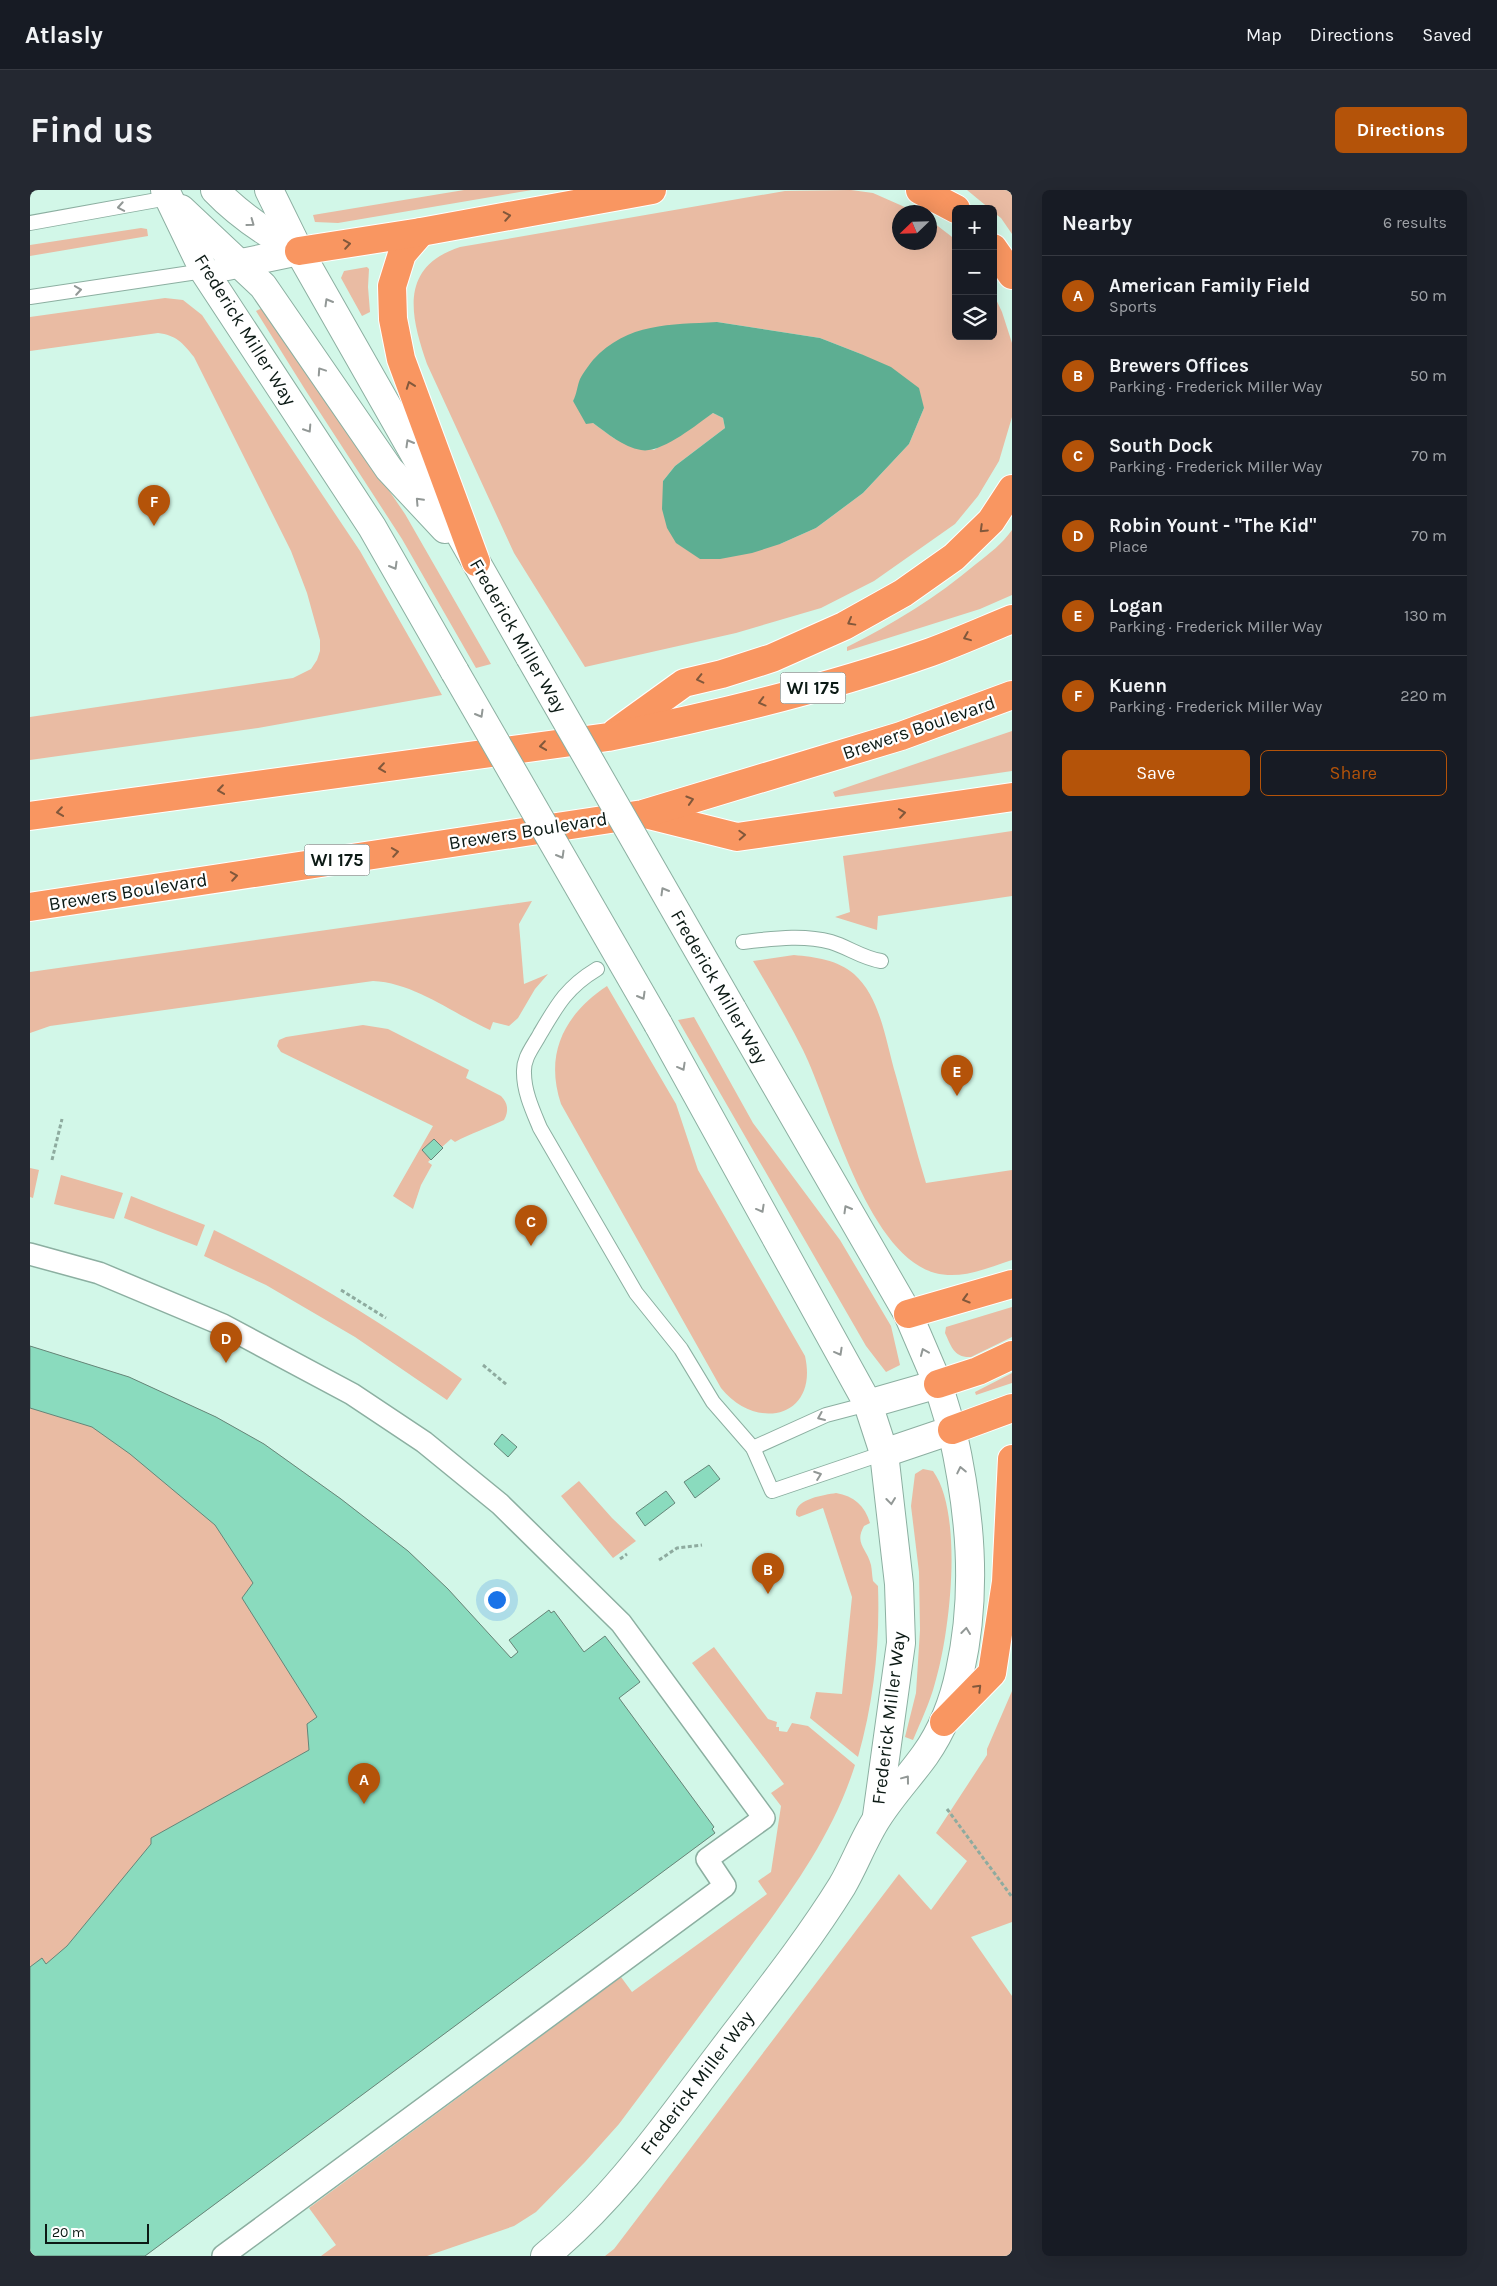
<!DOCTYPE html>
<html lang="en">
<head>
<meta charset="utf-8">
<style>
  :root { --surface:#171b24; --page:#242831; --text:#f1f3f6; --muted:#9ea1a6; --line:#363941; --accent:#b45309 }
  body { margin:0; font-family:Karla,sans-serif; background:var(--page); color:var(--text) }
  .controls { position:absolute; right:15px; top:15px; display:grid; overflow:hidden; border-radius:8px; box-shadow:0 5px 20px #0002 }
  .controls button { width:45px; height:45px; display:grid; place-items:center; padding:0; border:0; border-bottom:1px solid var(--line); background:var(--surface); color:var(--text); font:25px sans-serif }
  .compass { position:absolute; left:862px; top:15px; width:45px; height:45px; border-radius:50%; background:var(--surface); box-shadow:0 5px 20px #0002; rotate:247deg }
  .scale { position:absolute; left:15px; bottom:12px; width:104px; box-sizing:border-box; padding-left:5px; border:2px solid #0c1a15; border-top:0; font-size:14px; line-height:18px; white-space:nowrap; color:#0c1a15; -webkit-text-stroke:4px #fff; paint-order:stroke }
  .you { position:absolute; left:466px; top:1409px; width:18px; height:18px; margin:-12px; border:4px solid #fff; border-radius:50%; background:#1a73e8; box-shadow:0 0 0 8px #1a73e833 }
  .badge { display:grid; place-items:center; width:32px; height:32px; border-radius:50%; background:var(--accent); color:#fff; font-size:16px; font-weight:700 }
  .pin { position:absolute; translate:-50% -41px; filter:drop-shadow(0 1px 2px #0008) }
  .pin::after { content:''; position:absolute; top:26px; width:18px; height:15px; background:inherit; clip-path:polygon(0 0,100% 0,50% 100%) }
  .list { margin:0; padding:0; list-style:none }
  h2 { display:flex; justify-content:space-between; align-items:center; height:65px; margin:0; padding:0 20px; font-size:21px }
  h2 small { font-size:16px; font-weight:400; color:var(--muted) }
  .list li { display:grid; grid-template-columns:32px 1fr auto; gap:15px; align-items:center; box-sizing:border-box; height:80px; padding:0 20px; border-top:1px solid var(--line) }
  .list b { display:block; font-size:19px; white-space:nowrap }
  .list p { margin:0; font-size:16px; white-space:nowrap; color:var(--muted) }
  .list em { font-size:16px; font-style:normal; color:var(--muted) }
  .actions { display:flex; gap:10px; padding:15px 20px }
  .actions a { flex:1; padding:11px 0; border:1px solid var(--accent); border-radius:8px; text-align:center; font-size:18px; color:var(--accent) }
  .actions .main { background:var(--accent); color:#fff }
  .icon { flex:none; width:28px; height:28px; fill:none; stroke:currentColor; stroke-width:2; stroke-linecap:round; stroke-linejoin:round }
  .map { position:relative; flex:none; width:982px; height:2066px; overflow:hidden; border-radius:8px }
  header { display:flex; align-items:center; gap:30px; box-sizing:border-box; height:70px; padding:0 25px; background:var(--surface); border-bottom:1px solid var(--line) }
  header strong { font-size:24px }
  nav { display:flex; gap:28px; margin-inline-start:auto; font-size:18px }
  .intro { display:flex; align-items:center; justify-content:space-between; box-sizing:border-box; height:120px; padding:0 30px }
  h1 { margin:0; font-size:35px }
  .button { padding:12px 22px; border-radius:8px; background:var(--accent); color:#fff; font-size:18px; font-weight:700 }
  main { display:flex; gap:30px; padding:0 30px }
  aside { flex:1; background:var(--surface); border-radius:8px; box-shadow:0 5px 20px #0002 }
  .map>svg:first-child { display:block }
  .green { fill:#e9bba3; fill-rule:evenodd }
  .water { fill:#5dae92 }
  .building { fill:#8adbbe; stroke:#648679 }
  .lines { fill:none; stroke-linecap:round; stroke-linejoin:round }
  .service-casing { stroke:#8cafa1; stroke-width:16 }
  .pedestrian-casing { stroke:#8cafa1; stroke-width:24 }
  .minor-casing { stroke:#8cafa1; stroke-width:30 }
  .tertiary-casing { stroke:#8cafa1; stroke-width:30 }
  .motorway-casing { stroke:#fff; stroke-width:30 }
  .path { stroke:#8eab9f; stroke-width:3; stroke-dasharray:4 2.5; stroke-linecap:butt }
  .service { stroke:#fff; stroke-width:14 }
  .pedestrian { stroke:#fff; stroke-width:21 }
  .minor { stroke:#fff; stroke-width:28 }
  .tertiary { stroke:#fff; stroke-width:28 }
  .motorway { stroke:#f99661; stroke-width:28 }
  .tertiary-bridge-casing { stroke:#8cafa1; stroke-width:30; stroke-linecap:butt }
  .tertiary-bridge { stroke:#fff; stroke-width:28 }
  .oneway { stroke:#929896 }
  .oneway2 { stroke:#82583b }
  .labels { text-anchor:middle; dominant-baseline:central; stroke-width:4.5; stroke-linejoin:round; paint-order:stroke }
  .shield { fill:#fff; stroke:#555f5b; stroke-width:1 }
  .shield-label { font-size:18px; font-weight:bold; fill:#0c1a15 }
  .street-label { font-size:19px; fill:#0c1a15; stroke:#fff }
</style>
</head>
<body>
<header>
<strong>Atlasly</strong>
<nav><a>Map</a><a>Directions</a><a>Saved</a></nav>
</header>
<div class="intro"><h1>Find us</h1><a class="button">Directions</a></div>
<main>
<div class="map">
<svg width="982" height="2066" viewBox="0 0 982 2066">
  <rect width="100%" height="100%" fill="#d2f7e8"/>
  <g class="green">
    <path d="M434,0H502L308,33L285,32L283,25Z"/>
    <path d="M821,0L843,3L886,22H869V52H899L900,30L926,50V146H963V103L972,122L982,153V227L969,271L948,306L925,334L844,391L791,418L706,443L555,477L484,363L397,174C380,125 369,77 430,57L755,1ZM687,132L790,148L831,164L894,218L879,254L833,303L786,338L750,354L633,291L645,276L695,238L693,228L683,223L624,260L585,249L563,233L543,211L547,204Z"/>
    <path d="M937,0H982V44L971,28L963,22V19H960Z"/>
    <path d="M111,38L117,39L118,46L0,66V55Z"/>
    <path d="M337,77L339,79L338,97L340,122L332,126L311,88L314,81Z"/>
    <path d="M135,108L153,110L172,125L330,361L412,505L228,538L0,570V527L263,488L281,479L287,470L290,461V450L277,403L261,361L164,167C153,153 146,145 128,143L0,161V127Z"/>
    <path d="M234,117L375,324L461,474L446,478L372,349L276,201L226,121Z"/>
    <path d="M982,340V405L950,419L817,461V457C863,434 907,407 946,374C960,363 972,354 982,340Z"/>
    <path d="M982,541V581L805,607L803,602Z"/>
    <path d="M982,641V706L848,726L847,740L805,727L820,722L813,666Z"/>
    <path d="M502,711L489,734L494,794L518,784L505,799L488,828L479,836L463,832L460,840C422,823 385,793 343,791L20,836L0,843V782Z"/>
    <path d="M764,765C785,767 808,770 824,784C851,808 856,853 866,886C876,922 885,957 896,993L982,980V1070C958,1078 931,1090 905,1083C836,1063 802,919 773,860C758,830 740,800 723,771Z"/>
    <path d="M577,796L646,914L668,980L775,1166C789,1228 726,1242 691,1198L531,914C514,863 535,824 577,796Z"/>
    <path d="M664,827L723,933L810,1050L861,1136L870,1175L856,1182L836,1156L648,830Z"/>
    <path d="M333,835L358,839L439,880L436,888L471,906C478,913 479,921 474,930C458,938 441,943 425,952L421,949L412,957L404,949L393,960L401,969L398,972L402,975L391,995L383,1019L363,1006L403,936L251,862L247,856L249,850L256,847Z"/>
    <path d="M0,978L9,980L3,1008L0,1007Z"/>
    <path d="M31,985L93,1003L84,1029L24,1014Z"/>
    <path d="M101,1006L175,1035L167,1056L94,1028Z"/>
    <path d="M184,1040C272,1083 353,1133 432,1189L417,1210L325,1147L236,1095L174,1066Z"/>
    <path d="M982,1117V1147L941,1167C924,1168 921,1156 915,1143L916,1137Z"/>
    <path d="M0,1156L99,1187L186,1227L234,1254L311,1309L378,1361L418,1399L481,1468L488,1462L479,1450L519,1420L521,1423L524,1421L554,1462L575,1446L589,1508L684,1637L682,1639L685,1643L115,2066H0Z"/>
    <path d="M982,1183V1193L946,1205L945,1202Z"/>
    <path d="M893,1279L903,1281C934,1324 920,1443 905,1493C900,1512 891,1531 883,1550L875,1547L886,1503L890,1440L889,1382L881,1316L885,1284Z"/>
    <path d="M549,1291L582,1328L606,1351L583,1368L531,1306Z"/>
    <path d="M806,1303C824,1306 835,1316 840,1333L834,1336C824,1354 837,1358 841,1375C842,1380 842,1386 843,1391L848,1396C850,1454 844,1511 828,1567L780,1528L786,1502L812,1504L822,1407L793,1318L769,1327L766,1325C764,1309 794,1305 806,1303Z"/>
    <path d="M684,1457L738,1529L747,1532L746,1537H749V1541L757,1542L762,1533L778,1536L825,1575C802,1648 757,1707 713,1767C672,1823 630,1879 589,1934L555,1972L506,2022L484,2036L397,2066H291L306,2055L279,2018L591,1787L602,1802L737,1704L728,1691L741,1682L751,1616L741,1603L754,1594L662,1473Z"/>
    <path d="M982,1501V1732L941,1747L982,1806V2066H575L584,2059L869,1684L901,1720L937,1671L906,1643L957,1565V1559Z"/>
  </g>
  <path class="water" d="M687,132L790,148L831,164L861,177L889,198L894,218L879,254L833,303L786,338L750,354L722,363L690,369H670L646,353L637,338L632,319L633,291L645,276L695,238L693,228L683,223C666,235 631,264 611,260C593,257 577,243 563,233L556,234L543,211C547,204 547,196 550,189C553,183 559,175 563,170C598,132 640,135 687,132Z"/>
  <g class="building">
    <path d="M404,949L413,958L401,970L392,960Z"/>
    <path d="M0,1156L99,1187L186,1227L234,1254L311,1309L378,1361L418,1399L481,1468L488,1462L479,1450L519,1420L521,1423L524,1421L554,1462L575,1446L610,1492L589,1508L684,1637L682,1639L685,1643L115,2066H0V1777L12,1768L16,1774L37,1756L121,1654V1648L279,1560L277,1534L287,1527L212,1408L223,1393L185,1335L100,1264L62,1237L0,1218Z"/>
    <path d="M472,1244L487,1257L478,1267L464,1254Z"/>
    <path d="M679,1275L690,1289L665,1308L654,1292Z"/>
    <path d="M636,1301L645,1313L615,1336L606,1323Z"/>
  </g>
  <g class="lines">
    <g class="service-casing">
      <g id="service">
        <path d="M0,33L138,8"/>
        <path d="M0,107L174,81"/>
        <path d="M713,752C741,749 772,744 801,752C818,757 832,768 851,771"/>
        <path d="M567,779C537,797 527,815 510,844C503,857 493,868 494,883C494,902 503,921 510,938L606,1103L651,1159L683,1212L723,1258L742,1301L854,1263"/>
        <path d="M723,1258L796,1225L838,1214"/>
      </g>
    </g>
    <g class="pedestrian-casing">
      <path id="pedestrian" d="M0,1064L69,1083L193,1135L322,1204L394,1252L470,1314L591,1433L734,1628L677,1669L695,1696L193,2066"/>
    </g>
    <g class="minor-casing">
      <g id="minor">
        <path d="M847,1626L871,1453L869,1394L854,1263"/>
        <path d="M515,2066C586,2008 637,1933 692,1861C733,1807 776,1754 812,1696C825,1674 834,1648 848,1627C862,1605 880,1586 895,1565C912,1541 924,1510 930,1481C948,1400 940,1320 922,1240"/>
      </g>
    </g>
    <g class="tertiary-casing">
      <g id="tertiary">
        <path d="M135,0L174,81L342,337L425,482"/>
        <path d="M185,0C210,26 237,44 269,61"/>
        <path d="M239,0L269,61L500,467"/>
        <path d="M151,19L233,96L359,279L415,339"/>
        <path d="M197,76L269,61"/>
        <path d="M628,834L838,1214L854,1263L922,1240L908,1194L878,1124L702,819"/>
        <path d="M838,1214L908,1194"/>
      </g>
    </g>
    <g class="motorway-casing">
      <g id="motorway">
        <path d="M890,0L926,19"/>
        <path d="M391,42L372,64L362,96L363,129L371,169L446,372"/>
        <path d="M963,58L982,85"/>
        <path d="M269,61L391,42L622,0"/>
        <path d="M586,542L654,493L692,484L742,468L814,436L873,403L924,367L961,331L982,299"/>
        <path d="M615,624L707,647L982,607"/>
        <path d="M0,626L578,547C687,525 796,499 901,462C928,452 955,440 982,429"/>
        <path d="M0,717L613,624L871,546L982,505"/>
        <path d="M878,1124L982,1094"/>
        <path d="M908,1194L948,1181L982,1165"/>
        <path d="M922,1240L982,1218"/>
        <path d="M914,1532L962,1483L976,1392L982,1269"/>
      </g>
    </g>
    <g class="path">
      <path d="M22,970L32,929"/>
      <path d="M311,1100L356,1128"/>
      <path d="M453,1175L477,1195"/>
      <path d="M590,1369L597,1364"/>
      <path d="M629,1370L647,1358L672,1355"/>
      <path d="M917,1619L982,1707"/>
    </g>
    <use href="#service" class="service"/>
    <use href="#pedestrian" class="pedestrian"/>
    <use href="#minor" class="minor"/>
    <use href="#tertiary" class="tertiary"/>
    <use href="#motorway" class="motorway"/>
    <g class="tertiary-bridge-casing">
      <g id="tertiary-bridge">
        <path d="M500,467L702,819"/>
        <path d="M425,482L628,834"/>
      </g>
    </g>
    <use href="#tertiary-bridge" class="tertiary-bridge"/>
  </g>
  <defs><path id="oneway-chevron" d="M-2-3.5L2.5 0L-2 3.5" fill="none" stroke-width="1.6" stroke-linecap="round" stroke-linejoin="round" transform="scale(1.25)"/></defs>
  <g class="oneway">
    <use href="#oneway-chevron" transform="translate(91 17) rotate(170)"/>
    <use href="#oneway-chevron" transform="translate(221 33) rotate(36)"/>
    <use href="#oneway-chevron" transform="translate(48 100) rotate(-9)"/>
    <use href="#oneway-chevron" transform="translate(298 112) rotate(-120)"/>
    <use href="#oneway-chevron" transform="translate(291 181) rotate(-124)"/>
    <use href="#oneway-chevron" transform="translate(278 239) rotate(57)"/>
    <use href="#oneway-chevron" transform="translate(379 253) rotate(-120)"/>
    <use href="#oneway-chevron" transform="translate(389 311) rotate(-133)"/>
    <use href="#oneway-chevron" transform="translate(364 376) rotate(60)"/>
    <use href="#oneway-chevron" transform="translate(450 524) rotate(60)"/>
    <use href="#oneway-chevron" transform="translate(531 665) rotate(60)"/>
    <use href="#oneway-chevron" transform="translate(634 701) rotate(-120)"/>
    <use href="#oneway-chevron" transform="translate(612 806) rotate(60)"/>
    <use href="#oneway-chevron" transform="translate(652 877) rotate(61)"/>
    <use href="#oneway-chevron" transform="translate(731 1019) rotate(61)"/>
    <use href="#oneway-chevron" transform="translate(817 1019) rotate(-120)"/>
    <use href="#oneway-chevron" transform="translate(809 1162) rotate(61)"/>
    <use href="#oneway-chevron" transform="translate(894 1162) rotate(-113)"/>
    <use href="#oneway-chevron" transform="translate(791 1227) rotate(157)"/>
    <use href="#oneway-chevron" transform="translate(931 1280) rotate(-102)"/>
    <use href="#oneway-chevron" transform="translate(788 1285) rotate(-20)"/>
    <use href="#oneway-chevron" transform="translate(861 1311) rotate(83)"/>
    <use href="#oneway-chevron" transform="translate(936 1441) rotate(-83)"/>
    <use href="#oneway-chevron" transform="translate(876 1589) rotate(-53)"/>
  </g>
  <g class="oneway2">
    <use href="#oneway-chevron" transform="translate(477 26) rotate(-10)"/>
    <use href="#oneway-chevron" transform="translate(317 54) rotate(-9)"/>
    <use href="#oneway-chevron" transform="translate(380 195) rotate(-110)"/>
    <use href="#oneway-chevron" transform="translate(953 339) rotate(136)"/>
    <use href="#oneway-chevron" transform="translate(821 432) rotate(151)"/>
    <use href="#oneway-chevron" transform="translate(937 447) rotate(158)"/>
    <use href="#oneway-chevron" transform="translate(670 489) rotate(167)"/>
    <use href="#oneway-chevron" transform="translate(732 512) rotate(165)"/>
    <use href="#oneway-chevron" transform="translate(513 556) rotate(172)"/>
    <use href="#oneway-chevron" transform="translate(352 578) rotate(172)"/>
    <use href="#oneway-chevron" transform="translate(191 600) rotate(172)"/>
    <use href="#oneway-chevron" transform="translate(660 610) rotate(-17)"/>
    <use href="#oneway-chevron" transform="translate(30 622) rotate(172)"/>
    <use href="#oneway-chevron" transform="translate(872 623) rotate(-8)"/>
    <use href="#oneway-chevron" transform="translate(712 645) rotate(-3)"/>
    <use href="#oneway-chevron" transform="translate(365 662) rotate(-9)"/>
    <use href="#oneway-chevron" transform="translate(204 686) rotate(-9)"/>
    <use href="#oneway-chevron" transform="translate(936 1109) rotate(164)"/>
    <use href="#oneway-chevron" transform="translate(948 1498) rotate(-45)"/>
  </g>
  <g class="labels">
    <g class="shield">
      <rect x="750.5" y="482.5" width="65" height="31" rx="4"/>
      <rect x="274.5" y="654.5" width="65" height="31" rx="4"/>
    </g>
    <g class="shield-label">
      <text x="783" y="498">WI 175</text>
      <text x="307" y="670">WI 175</text>
    </g>
    <g class="street-label">
      <text transform="translate(215 140) rotate(58)">Frederick Miller Way</text>
      <text transform="translate(488 446) rotate(60)">Frederick Miller Way</text>
      <text transform="translate(889 538) rotate(-19)">Brewers Boulevard</text>
      <text transform="translate(498 641) rotate(-9)">Brewers Boulevard</text>
      <text transform="translate(98 702) rotate(-9)">Brewers Boulevard</text>
      <text transform="translate(689 797) rotate(60)">Frederick Miller Way</text>
      <text transform="translate(859 1528) rotate(-83)">Frederick Miller Way</text>
      <text transform="translate(667 1893) rotate(-53)">Frederick Miller Way</text>
    </g>
  </g>
</svg>
<div class="controls">
<button>+</button>
<button>−</button>
<button><svg class="icon" aria-label="layers" viewBox="0 0 24 24"><path d="M12 4l9 5-9 5-9-5zM3 14l9 5 9-5"/></svg></button>
</div>
<svg class="compass" viewBox="-18 -18 36 36"><path d="M0-13l5 13h-10z" fill="#e53935"/><path d="M0 13l5-13h-10z" fill="#9ea1a6"/></svg>
<div class="scale">20 m</div>
<div class="you"></div>
<div class="pin badge" style="left:334px;top:1614px">A</div>
<div class="pin badge" style="left:738px;top:1404px">B</div>
<div class="pin badge" style="left:501px;top:1056px">C</div>
<div class="pin badge" style="left:196px;top:1173px">D</div>
<div class="pin badge" style="left:927px;top:906px">E</div>
<div class="pin badge" style="left:124px;top:336px">F</div>
</div>
<aside>
<h2>Nearby<small>6 results</small></h2>
<ul class="list">
<li><span class="badge">A</span><div><b>American Family Field</b><p>Sports</p></div><em>50 m</em></li>
<li><span class="badge">B</span><div><b>Brewers Offices</b><p>Parking · Frederick Miller Way</p></div><em>50 m</em></li>
<li><span class="badge">C</span><div><b>South Dock</b><p>Parking · Frederick Miller Way</p></div><em>70 m</em></li>
<li><span class="badge">D</span><div><b>Robin Yount - &quot;The Kid&quot;</b><p>Place</p></div><em>70 m</em></li>
<li><span class="badge">E</span><div><b>Logan</b><p>Parking · Frederick Miller Way</p></div><em>130 m</em></li>
<li><span class="badge">F</span><div><b>Kuenn</b><p>Parking · Frederick Miller Way</p></div><em>220 m</em></li>
</ul>
<div class="actions"><a class="main">Save</a><a>Share</a></div>
</aside>
</main>
</body>
</html>
